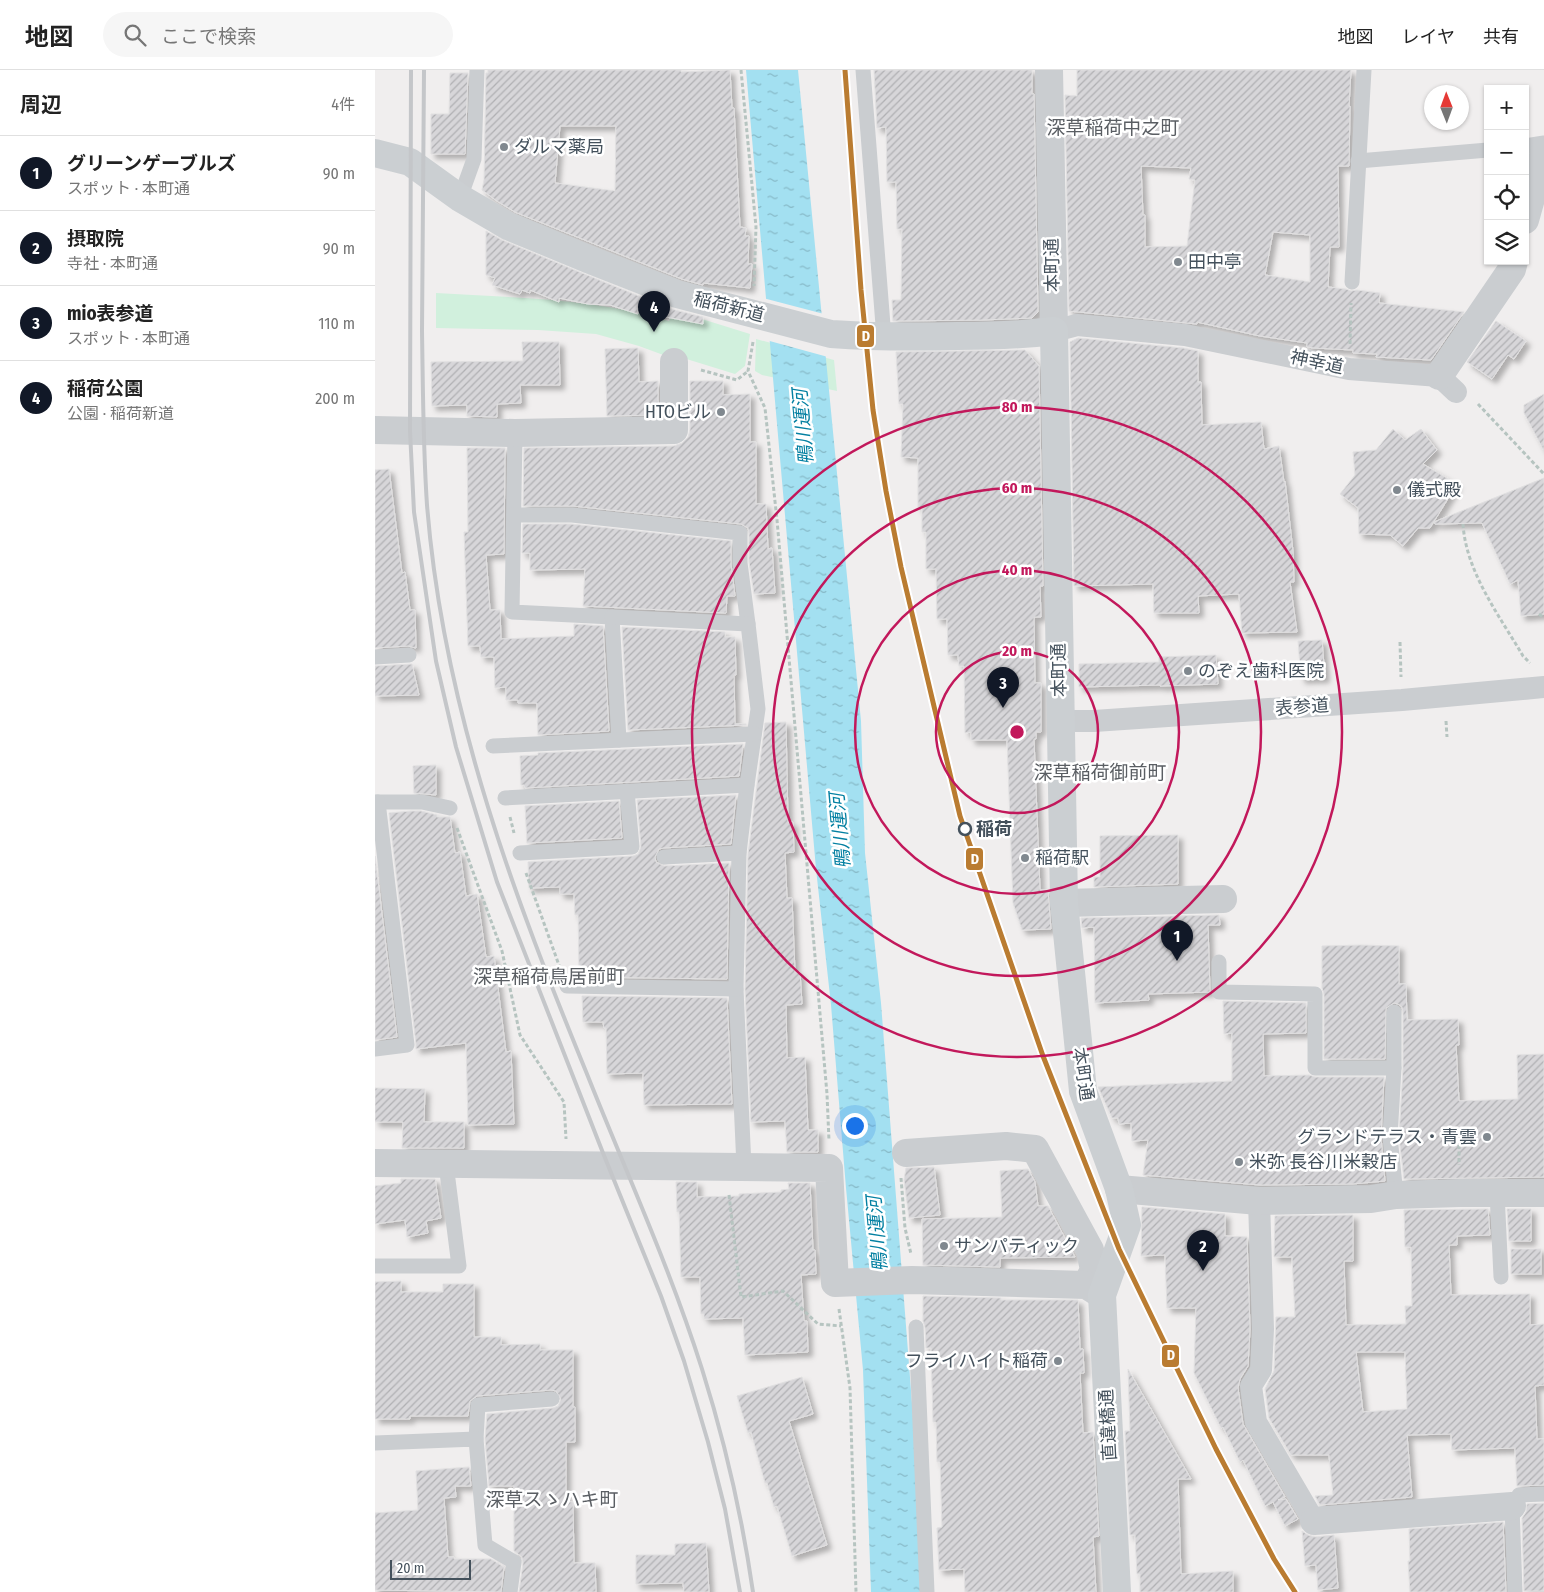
<!DOCTYPE html>
<html lang="ja">
<head>
<meta charset="utf-8">
<style>
  :root { --surface:#fff; --page:#f6f6f6; --text:#222; --muted:#767676; --line:#e0e0e0; --accent:#111827 }
  body { margin:0; font-family:"Fira Sans Condensed","Noto Sans JP",sans-serif; background:var(--page); color:var(--text) }
  .controls { position:absolute; right:15px; top:15px; display:grid; overflow:hidden; border-radius:0px; box-shadow:0 1px 4px #0004 }
  .controls button { width:45px; height:45px; display:grid; place-items:center; padding:0; border:0; border-bottom:1px solid var(--line); background:var(--surface); color:var(--text); font:25px sans-serif }
  .compass { position:absolute; left:1049px; top:15px; width:45px; height:45px; border-radius:50%; background:var(--surface); box-shadow:0 1px 4px #0004; rotate:359deg }
  .scale { position:absolute; left:15px; bottom:12px; width:81px; box-sizing:border-box; padding-left:5px; border:2px solid #44515c; border-top:0; font-size:14px; line-height:18px; white-space:nowrap; color:#44515c; -webkit-text-stroke:4px #fff; paint-order:stroke }
  .you { position:absolute; left:479px; top:1055px; width:18px; height:18px; margin:-12px; border:4px solid #fff; border-radius:50%; background:#1a73e8; box-shadow:0 0 0 8px #1a73e833 }
  .badge { display:grid; place-items:center; width:32px; height:32px; border-radius:50%; background:var(--accent); color:#fff; font-size:16px; font-weight:700 }
  .pin { position:absolute; translate:-50% -41px; filter:drop-shadow(0 1px 2px #0008) }
  .pin::after { content:''; position:absolute; top:26px; width:18px; height:15px; background:inherit; clip-path:polygon(0 0,100% 0,50% 100%) }
  .list { margin:0; padding:0; list-style:none }
  h2 { display:flex; justify-content:space-between; align-items:center; height:65px; margin:0; padding:0 20px; font-size:21px }
  h2 small { font-size:16px; font-weight:400; color:var(--muted) }
  .list li { display:grid; grid-template-columns:32px 1fr auto; gap:15px; align-items:center; box-sizing:border-box; height:75px; padding:0 20px; border-top:1px solid var(--line) }
  .list b { display:block; font-size:19px; white-space:nowrap }
  .list p { margin:0; font-size:16px; white-space:nowrap; color:var(--muted) }
  .list em { font-size:16px; font-style:normal; color:var(--muted) }
  .icon { flex:none; width:28px; height:28px; fill:none; stroke:currentColor; stroke-width:2; stroke-linecap:round; stroke-linejoin:round }
  .map { position:relative; flex:none; width:1169px; height:1522px; overflow:hidden }
  header { display:flex; align-items:center; gap:30px; box-sizing:border-box; height:70px; padding:0 25px; background:var(--surface); border-bottom:1px solid var(--line) }
  header strong { font-size:24px }
  nav { display:flex; gap:28px; margin-inline-start:auto; font-size:18px }
  .search { width:350px; height:45px; background:var(--page); display:flex; align-items:center; gap:12px; box-sizing:border-box; padding:0 18px; border-radius:28px; color:var(--muted); font-size:19px }
  main { display:flex }
  aside { flex:1; background:var(--surface) }
  .map>svg:first-child { display:block }
  .park { fill:#d1f0dd }
  .water { fill:url(#water-ripples) }
  .pier { fill:#f0eeee }
  .building { fill:url(#building-hatch); stroke:#e1e0e1; fill-rule:evenodd; filter:url(#shadow) }
  .lines { fill:none; stroke-linecap:round; stroke-linejoin:round }
  .path { stroke:#b6c4c0; stroke-width:3; stroke-dasharray:4 2.5; stroke-linecap:butt }
  .service { stroke:#cacdd0; stroke-width:15 }
  .pedestrian { stroke:#cacdd0; stroke-width:22 }
  .minor { stroke:#cacdd0; stroke-width:28 }
  .secondary { stroke:#cbcfd2; stroke-width:28 }
  .rail { stroke:#c4c6c9; stroke-width:4 }
  .rail-1-casing { stroke:#fff; stroke-width:9 }
  .rail-1 { stroke:#ba7c31; stroke-width:5 }
  .ring { fill:none; stroke:#c2185b; stroke-width:2.5 }
  .poi-dot { fill:#80888f; stroke:#fff; stroke-width:2 }
  .stop-dot { fill:#fff; stroke:#44515c; stroke-width:2.5 }
  .labels { text-anchor:middle; dominant-baseline:central; stroke-width:5; stroke-linejoin:round; paint-order:stroke }
  .poi-label { font-size:18px; fill:#44515c; stroke:#fff; text-anchor:start }
  .street-label { font-size:18px; fill:#44515c; stroke:#fff }
  .stop-label { font-size:18px; font-weight:bold; fill:#44515c; stroke:#fff; text-anchor:start }
  .neighbourhood-label { font-size:19px; fill:#5a5e63; stroke:#fff }
  .water-label { font-size:19px; font-style:italic; fill:#0480a2; stroke:#fff }
  .centre { fill:#c2185b; stroke:#fff; stroke-width:2.5 }
  .ring-label { font-size:15px; text-anchor:middle; font-weight:bold; fill:#c2185b; stroke:#fff; stroke-width:5; stroke-linejoin:round; paint-order:stroke }
  .line-badge { stroke:#fff; stroke-width:2 }
  .badge-label { font-size:14px; text-anchor:middle; font-weight:bold; fill:#fff }
</style>
</head>
<body>
<header>
<strong>地図</strong>
<div class="search"><svg class="icon" aria-label="search" viewBox="0 0 24 24"><circle cx="10" cy="10" r="6"/><path d="M15 15l6 6"/></svg>ここで検索</div>
<nav><a>地図</a><a>レイヤ</a><a>共有</a></nav>
</header>
<main>
<aside>
<h2>周辺<small>4件</small></h2>
<ul class="list">
<li><span class="badge">1</span><div><b>グリーンゲーブルズ</b><p>スポット · 本町通</p></div><em>90 m</em></li>
<li><span class="badge">2</span><div><b>摂取院</b><p>寺社 · 本町通</p></div><em>90 m</em></li>
<li><span class="badge">3</span><div><b>mio表参道</b><p>スポット · 本町通</p></div><em>110 m</em></li>
<li><span class="badge">4</span><div><b>稲荷公園</b><p>公園 · 稲荷新道</p></div><em>200 m</em></li>
</ul>
</aside>
<div class="map">
<svg width="1169" height="1522" viewBox="0 0 1169 1522">
  <defs>
    <pattern id="water-ripples" width="26" height="14" patternUnits="userSpaceOnUse" patternTransform="scale(1.25)"><rect width="26" height="14" fill="#a3e0f1"/><path d="M2 4q2-2 4 0t4 0M15 11q2-2 4 0t4 0" fill="none" stroke="#86b8c6"/></pattern>
    <pattern id="building-hatch" width="6" height="6" patternUnits="userSpaceOnUse" patternTransform="scale(1.25)"><rect width="6" height="6" fill="#d7d6d9"/><path d="M-1 1l2-2M0 6l6-6M5 7l2-2" fill="none" stroke="#b0b0b3"/></pattern>
    <filter id="shadow"><feDropShadow dx="4.5" dy="4.5" stdDeviation="2.5" flood-color="#0004"/></filter>
  </defs>
  <rect width="100%" height="100%" fill="#f0eeee"/>
  <g class="park">
    <path d="M61,223C138,228 220,228 294,251L298,240L375,264L370,296L360,304L305,287L291,286L264,276L221,264L163,260L61,258Z"/>
    <path d="M381,269L459,290L462,321L387,305L380,301Z"/>
  </g>
  <path class="water" d="M371,0H423L486,651L490,783L506,933L541,1385L545,1522H496L488,1300L471,1118L456,935L441,799Z"/>
  <path class="pier" d="M388,228L449,244L453,287L391,270Z"/>
  <g class="building">
    <path d="M113,0H306V2L355,0L357,38H359L365,157L371,158L370,166H374L373,194H377L375,218L328,213V215L307,209L140,142L122,131L107,120L109,110L111,3H113ZM185,56H241L240,121L180,113Z"/>
    <path d="M499,0H657V24H659L663,242L657,248L607,250L518,251L517,230H526L527,159H522L521,112H512L511,57L502,58Z"/>
    <path d="M702,0H976L974,36H975L974,96H963L964,177H955L953,217L971,219L976,221L982,220L1005,223L1004,233L1089,242L1056,290L1001,287L1002,284L978,283V280L939,278L932,277V273L885,266L822,252V254L694,241L690,25L702,26ZM766,96L816,98L814,109L820,110L812,176L770,177V145H768ZM898,162L935,165V212L890,205Z"/>
    <path d="M75,3H93L90,84H56V44H74Z"/>
    <path d="M111,161L127,170L207,203L296,239L328,247V254L291,247L290,248L262,238L263,244L235,235L213,234L184,228V232L155,220V223L147,220L145,224L117,215L120,208L111,205Z"/>
    <path d="M1121,251L1151,271L1139,289L1133,285L1117,309L1092,292Z"/>
    <path d="M703,268L808,278L823,281V312H826L827,355L886,352L889,379L904,376L909,412L910,411L918,481L919,512H915L922,562L867,563L864,524L823,526L824,543H779L778,514L699,516L695,272Z"/>
    <path d="M147,272H184L185,315H145L146,333L122,334V347L92,346V335L57,336L56,292L148,291Z"/>
    <path d="M263,278L264,312L283,311V345L232,346L230,279Z"/>
    <path d="M650,280L664,296L668,516H665L666,547H659L660,613H666V662H661V669H659L665,820H673L676,859L647,860L638,833L632,670H596V662L590,663L589,596H584L583,585H573L572,549H562L561,499H551V462H547V438H543V388L526,387L528,334H524L521,282Z"/>
    <path d="M315,311H348V325L375,324V372H381V434H391L393,479L397,478L400,523L379,524L374,492V463L373,458L366,454L198,436H148L149,378L299,376L307,373L313,367L315,360Z"/>
    <path d="M1169,324V381L1149,343V335Z"/>
    <path d="M1018,359L1030,370L1046,359L1062,380L1048,394L1082,414L1055,458H1043L1028,476L1015,465L984,464L983,438L965,424L980,405L978,382L1001,380Z"/>
    <path d="M92,378H130L129,484L111,485L115,540H125L126,569L199,566V554L228,556L234,661L163,665L162,633H143V630H131V617L120,618L119,587H106L105,576H93L89,462H93Z"/>
    <path d="M14,399L27,503L30,502L35,540H40L41,578L33,576L0,578V400Z"/>
    <path d="M1169,408V544L1146,546L1143,510L1135,514L1107,453L1060,454L1059,452Z"/>
    <path d="M148,454H196L356,471V494L360,526H352L351,543L208,536L210,499L155,500V483H147Z"/>
    <path d="M247,557L350,562V567H360L361,605H359L360,654H371V655L253,660Z"/>
    <path d="M947,570L950,608L926,609L923,571Z"/>
    <path d="M841,585L843,614L785,616V615L704,617V594L784,592V587Z"/>
    <path d="M37,594L44,625L0,626V596Z"/>
    <path d="M411,652L413,752H418L419,782L410,783L412,828H417L420,902H425L427,934L411,935L412,988L430,987L433,1060H443V1082H412L410,1051L376,1052L370,919L373,784L390,653Z"/>
    <path d="M368,674L364,706L150,718L149,715H146L145,686L163,685V683Z"/>
    <path d="M61,695V725L39,723L38,696Z"/>
    <path d="M361,725L356,774L288,778L284,779L280,787L281,792L289,796L354,793L352,909L207,907V899H204L203,845H200L199,824H185V817L154,818L153,792L258,786L263,784L266,777L262,730Z"/>
    <path d="M244,731L247,768L152,773L150,736Z"/>
    <path d="M36,741H46L62,745V747H75L80,783L85,782L91,826L102,824L111,887L119,886L131,982L136,981L139,1054L93,1055L91,973L41,979V974L14,743Z"/>
    <path d="M803,765V814L719,817V807H725V766Z"/>
    <path d="M0,786L22,967L0,970Z"/>
    <path d="M844,845L845,855H833L835,922L773,924L774,930L720,933L719,857L707,858L706,848Z"/>
    <path d="M986,875L1024,876V914H1031L1032,950L1083,949L1084,975H1081L1084,1031L1143,1029L1142,985L1169,984V1107L1029,1109L1024,1067L1028,998V942L1027,937L1023,934L1019,933L1011,938L1010,989H949V924L947,918V876Z"/>
    <path d="M207,926L352,928L357,1034L269,1035L268,1003L232,1004L231,958H229L228,952H208Z"/>
    <path d="M848,931L931,933V963L888,964L889,1006L934,1005L940,1007H1009L1006,1067L1010,1111L977,1114L885,1115L768,1105L773,1070L757,1071L756,1053L744,1054L743,1048H737L723,1017L857,1011V963L849,964Z"/>
    <path d="M0,1018L50,1019L49,1052H89V1078H27L28,1052H0Z"/>
    <path d="M559,1097L565,1145L534,1148L529,1110L531,1098Z"/>
    <path d="M653,1099L660,1112L663,1136H673L700,1187L625,1188V1197L548,1195L547,1149L627,1147L625,1101Z"/>
    <path d="M26,1109H60L66,1148L51,1151L53,1163L32,1167L30,1150L0,1154V1116L26,1113Z"/>
    <path d="M301,1112H322V1127L364,1126V1124L406,1122V1120L414,1119L413,1113H435L438,1180H440L441,1204L426,1205L429,1251H432L433,1282L370,1285L368,1248L329,1249V1244H326L325,1207H306L304,1142H302Z"/>
    <path d="M767,1137L850,1144V1166L872,1167L875,1259L873,1296L865,1309L863,1318L868,1354L910,1427L903,1430L911,1429L923,1449L910,1456L898,1432L890,1436L868,1390L865,1392L848,1357L846,1358L819,1303L821,1238H792L790,1185L766,1186Z"/>
    <path d="M1113,1139L1115,1165L1082,1166V1175H1074L1076,1225L1155,1224V1255L1169,1254V1315L1160,1316L1162,1369H1169V1415L1142,1416L1140,1378L1077,1380L1076,1364L1032,1365L1037,1427L945,1435L940,1426L958,1425L954,1385H916L894,1348L890,1319L899,1301L901,1247H920L917,1187H899L900,1146L978,1145V1191H969L971,1255L1031,1254L1030,1236H1037L1036,1177H1030L1029,1140ZM981,1282H1030L1032,1339L988,1342Z"/>
    <path d="M1132,1139H1156V1171H1134Z"/>
    <rect x="1136" y="1179" width="30" height="25"/>
    <path d="M26,1211V1222H68V1214H99V1267H126V1275L165,1274V1280H198V1337H200V1372H191V1432H198L199,1493H220L221,1522H144L148,1493L147,1487L139,1481V1416H114L110,1369L112,1344L178,1338L183,1336L186,1329L181,1321L176,1320L102,1326L95,1331L93,1346H35V1349H0V1212Z"/>
    <path d="M548,1226L626,1228V1230H703L705,1279H708L709,1303H705L708,1363L718,1362L724,1466L718,1467L721,1522H590L589,1499L564,1500L562,1458L567,1457L565,1392H562L561,1352H558L556,1278H551L550,1257L548,1251Z"/>
    <path d="M753,1299L816,1409H803L806,1504L858,1501V1522H765V1504H762L760,1465H755L750,1361H755Z"/>
    <path d="M427,1307L438,1344L414,1351L452,1475L417,1486L402,1436L399,1437L392,1413H390L376,1362L373,1363L362,1326Z"/>
    <path d="M94,1397L96,1416H80L81,1427L69,1428L73,1487H79V1489H116L129,1497L126,1522L0,1520V1443L43,1440L41,1401Z"/>
    <path d="M1169,1433V1521H1149L1147,1448L1151,1442L1152,1434Z"/>
    <path d="M1128,1452L1131,1522H1035L1033,1491H1035L1034,1459Z"/>
    <path d="M927,1461L933,1465L940,1467L959,1465L963,1518L943,1520L941,1495L930,1496Z"/>
    <path d="M331,1473L334,1522H309L308,1513L261,1514V1485H300V1474Z"/>
  </g>
  <g class="lines">
    <g class="path">
      <path d="M366,0L381,157L379,216"/>
      <path d="M378,272L373,301L390,338L402,450L452,1024L454,1071"/>
      <path d="M975,274L976,233"/>
      <path d="M326,300L362,310L373,301"/>
      <path d="M1103,334L1169,404"/>
      <path d="M1088,454C1091,502 1124,545 1148,586L1155,593"/>
      <path d="M1164,544L1169,548"/>
      <path d="M1025,572L1026,607"/>
      <path d="M1071,651L1072,667"/>
      <path d="M135,747L139,763"/>
      <path d="M82,758L127,881L145,965L189,1032L191,1069"/>
      <path d="M151,803L185,898"/>
      <path d="M1084,1062V1095"/>
      <path d="M526,1108L530,1158L536,1184"/>
      <path d="M354,1125L366,1227L408,1221L443,1254L466,1256"/>
      <path d="M464,1239L475,1318L481,1522"/>
    </g>
    <g class="service">
      <path d="M488,0L509,268"/>
      <path d="M1150,76L1169,73"/>
      <path d="M983,91L1113,80"/>
      <path d="M85,128L99,89L102,0"/>
      <path d="M977,212L989,0"/>
      <path d="M140,363L137,542L237,547L244,670"/>
      <path d="M139,445H197L365,463V493L373,554"/>
      <path d="M237,547L373,554L383,639L372,715L364,783L361,919L369,1097"/>
      <path d="M0,587L34,585"/>
      <path d="M118,676L379,664"/>
      <path d="M130,728L372,715"/>
      <path d="M0,732H47L75,738"/>
      <path d="M145,783L257,777L252,721"/>
      <path d="M289,787L364,783"/>
      <path d="M844,892V922L940,924V998H1019"/>
      <path d="M192,916L361,919"/>
      <path d="M1019,942V998L1015,1067L1021,1125"/>
      <path d="M0,979L32,975L3,732"/>
      <path d="M1122,1122L1126,1207"/>
      <path d="M0,1196H84L71,1094"/>
      <path d="M541,1257L552,1522"/>
      <path d="M101,1369L103,1335L177,1329"/>
      <path d="M0,1373L101,1369L110,1475L139,1492L135,1522"/>
      <path d="M1140,1522L1137,1436L1144,1425L1169,1424"/>
    </g>
    <g class="pedestrian">
      <path d="M679,261L702,255L810,265L974,299L1064,306L1081,322"/>
      <path d="M685,651H719L1027,630L1169,617"/>
      <path d="M884,1131L888,1259L886,1300L876,1316L881,1352L939,1451"/>
    </g>
    <g class="minor">
      <path d="M674,0L679,261"/>
      <path d="M1150,150L1169,82"/>
      <path d="M1064,306L1137,199L1139,191"/>
      <path d="M0,360L140,363L299,360V292"/>
      <path d="M689,833L848,829"/>
      <path d="M531,1083L631,1076L660,1079L715,1180L719,1200L711,1215"/>
      <path d="M0,1093L454,1098L460,1213L537,1210L711,1215L727,1225"/>
      <path d="M744,1119L884,1131L996,1129L1021,1125L1085,1123H1169"/>
      <path d="M939,1451L1137,1436"/>
    </g>
    <path class="secondary" d="M0,83L35,92L85,128L133,156L213,189L302,224L456,264C499,267 540,267 583,266C615,266 647,265 679,261L689,833L708,1021L744,1119L752,1155L727,1225L742,1522"/>
    <g class="rail">
      <path d="M36,0L35,361L39,442L61,591L81,677L122,812L228,1083L286,1226L309,1291L333,1372L350,1439L365,1522"/>
      <path d="M49,0C48,87 47,174 47,261C48,319 48,377 52,435C60,536 83,640 113,737C141,828 176,916 212,1004C251,1102 295,1198 327,1299C350,1372 367,1446 378,1522"/>
    </g>
    <g class="rail-1-casing">
      <path id="rail-1" d="M470,0L486,220L498,340L511,421L526,497L585,746L668,986L744,1179L841,1379L899,1489L920,1522"/>
    </g>
    <use href="#rail-1" class="rail-1"/>
  </g>
  <g class="ring">
    <circle cx="642" cy="662" r="81"/>
    <circle cx="642" cy="662" r="162"/>
    <circle cx="642" cy="662" r="244"/>
    <circle cx="642" cy="662" r="325"/>
  </g>
  <g class="poi-dot">
    <circle cx="129" cy="77" r="5"/>
    <circle cx="803" cy="192" r="5"/>
    <circle cx="346" cy="342" r="5"/>
    <circle cx="1022" cy="420" r="5"/>
    <circle cx="813" cy="601" r="5"/>
    <circle cx="650" cy="788" r="5"/>
    <circle cx="1112" cy="1067" r="5"/>
    <circle cx="864" cy="1092" r="5"/>
    <circle cx="569" cy="1176" r="5"/>
    <circle cx="683" cy="1291" r="5"/>
  </g>
  <circle class="stop-dot" cx="590" cy="759" r="6"/>
  <g class="labels">
    <g class="poi-label">
      <text x="139" y="77">ダルマ薬局</text>
      <text x="813" y="192">田中亭</text>
      <text x="336" y="342" text-anchor="end">HTOビル</text>
      <text x="1032" y="420">儀式殿</text>
      <text x="823" y="601">のぞえ歯科医院</text>
      <text x="660" y="788">稲荷駅</text>
      <text x="1102" y="1067" text-anchor="end">グランドテラス・青雲</text>
      <text x="874" y="1092">米弥 長谷川米穀店</text>
      <text x="579" y="1176">サンパティック</text>
      <text x="673" y="1291" text-anchor="end">フライハイト稲荷</text>
    </g>
    <g class="street-label">
      <text transform="translate(677 195) rotate(-91)">本町通</text>
      <text transform="translate(354 237) rotate(14)">稲荷新道</text>
      <text transform="translate(942 292) rotate(12)">神幸道</text>
      <text transform="translate(684 600) rotate(-91)">本町通</text>
      <text transform="translate(927 637) rotate(-4)">表参道</text>
      <text transform="translate(708 1004) rotate(81)">本町通</text>
      <text transform="translate(733 1355) rotate(-93)">直違橋通</text>
    </g>
    <g class="stop-label">
      <text x="601" y="759">稲荷</text>
    </g>
    <g class="neighbourhood-label">
      <text x="738" y="57">深草稲荷中之町</text>
      <text x="725" y="702">深草稲荷御前町</text>
      <text x="174" y="906">深草稲荷鳥居前町</text>
      <text x="177" y="1429">深草スゝハキ町</text>
    </g>
    <g class="water-label">
      <text transform="translate(428 357) rotate(-95)">鴨川運河</text>
      <text transform="translate(465 761) rotate(-95)">鴨川運河</text>
      <text transform="translate(502 1164) rotate(-95)">鴨川運河</text>
    </g>
  </g>
  <circle cx="642" cy="662" r="8" class="centre"/>
  <g class="ring-label">
    <text x="642" y="342">80 m</text>
    <text x="642" y="423">60 m</text>
    <text x="642" y="505">40 m</text>
    <text x="642" y="586">20 m</text>
  </g>
  <g class="line-badge">
    <rect x="481" y="254" width="19" height="24" rx="5" fill="#ba7c31"/>
    <rect x="590" y="777" width="19" height="24" rx="5" fill="#ba7c31"/>
    <rect x="786" y="1274" width="19" height="24" rx="5" fill="#ba7c31"/>
  </g>
  <g class="badge-label">
    <text x="491" y="271">D</text>
    <text x="600" y="794">D</text>
    <text x="796" y="1290">D</text>
  </g>
</svg>
<div class="controls">
<button>+</button>
<button>−</button>
<button><svg class="icon" aria-label="locate" viewBox="0 0 24 24"><circle cx="12" cy="12" r="6"/><path d="M12 2v4M12 18v4M2 12h4M18 12h4"/></svg></button>
<button><svg class="icon" aria-label="layers" viewBox="0 0 24 24"><path d="M12 4l9 5-9 5-9-5zM3 14l9 5 9-5"/></svg></button>
</div>
<svg class="compass" viewBox="-18 -18 36 36"><path d="M0-13l5 13h-10z" fill="#e53935"/><path d="M0 13l5-13h-10z" fill="#767676"/></svg>
<div class="scale">20 m</div>
<div class="you"></div>
<div class="pin badge" style="left:802px;top:891px">1</div>
<div class="pin badge" style="left:828px;top:1201px">2</div>
<div class="pin badge" style="left:628px;top:638px">3</div>
<div class="pin badge" style="left:279px;top:262px">4</div>
</div>
</main>
</body>
</html>
